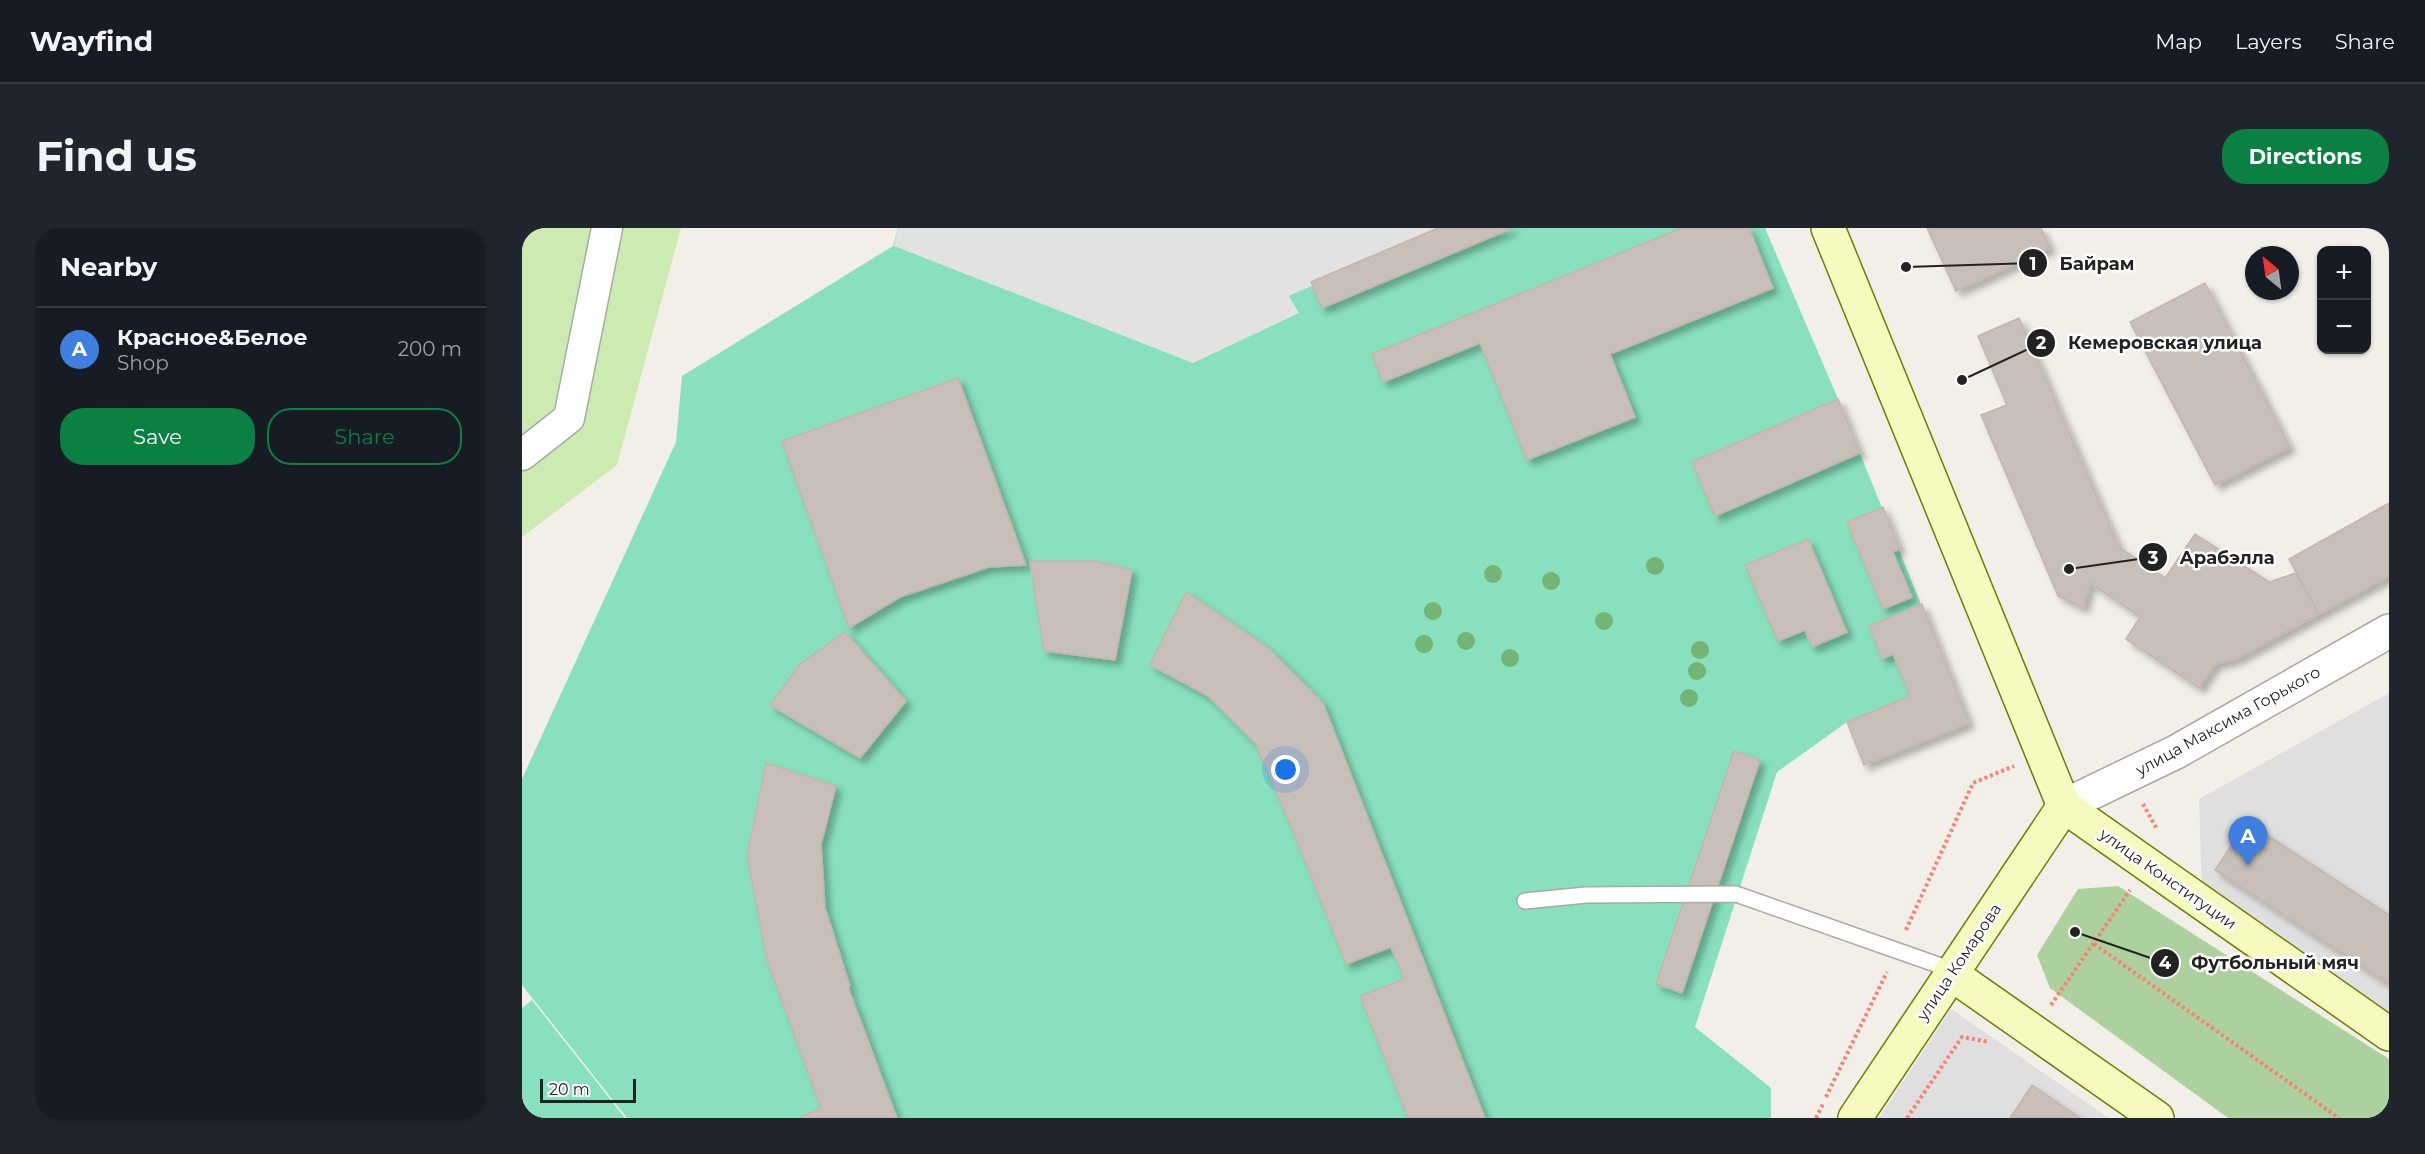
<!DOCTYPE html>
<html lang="en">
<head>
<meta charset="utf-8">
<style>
  :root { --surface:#171b24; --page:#20242c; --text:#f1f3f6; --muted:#9ea1a6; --line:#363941; --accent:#0b8043 }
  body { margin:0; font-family:Montserrat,sans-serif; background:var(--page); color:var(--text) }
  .controls { position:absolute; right:18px; top:18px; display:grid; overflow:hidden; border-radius:12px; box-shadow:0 2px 4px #0004 }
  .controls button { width:54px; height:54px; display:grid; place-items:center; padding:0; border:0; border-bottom:2px solid var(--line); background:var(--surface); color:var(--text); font:30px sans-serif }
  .compass { position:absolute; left:1723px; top:18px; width:54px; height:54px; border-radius:50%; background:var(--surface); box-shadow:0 2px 4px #0004; rotate:331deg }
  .scale { position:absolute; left:18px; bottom:15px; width:96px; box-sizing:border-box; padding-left:6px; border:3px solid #222; border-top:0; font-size:16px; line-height:21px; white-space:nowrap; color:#222; -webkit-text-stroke:4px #fff; paint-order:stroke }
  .you { position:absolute; left:764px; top:542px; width:21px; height:21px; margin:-15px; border:4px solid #fff; border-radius:50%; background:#1a73e8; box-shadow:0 0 0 9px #1a73e833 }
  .badge { display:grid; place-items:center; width:39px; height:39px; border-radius:50%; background:var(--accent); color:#fff; font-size:20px; font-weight:700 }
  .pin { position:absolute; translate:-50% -50px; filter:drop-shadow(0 2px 3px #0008) }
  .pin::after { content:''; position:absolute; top:32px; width:21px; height:18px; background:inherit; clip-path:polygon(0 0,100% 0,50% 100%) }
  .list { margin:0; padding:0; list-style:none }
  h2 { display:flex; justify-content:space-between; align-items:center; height:78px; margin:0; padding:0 24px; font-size:26px }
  h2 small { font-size:20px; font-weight:400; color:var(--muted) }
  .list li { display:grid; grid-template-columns:39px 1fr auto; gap:18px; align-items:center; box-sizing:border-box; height:84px; padding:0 24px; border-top:2px solid var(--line) }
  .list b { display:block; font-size:22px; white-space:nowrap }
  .list p { margin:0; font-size:20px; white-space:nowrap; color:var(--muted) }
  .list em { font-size:20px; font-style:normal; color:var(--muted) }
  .actions { display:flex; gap:12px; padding:18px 24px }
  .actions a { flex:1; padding:14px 0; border:2px solid var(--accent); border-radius:24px; text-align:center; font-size:21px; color:var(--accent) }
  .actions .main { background:var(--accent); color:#fff }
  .map { position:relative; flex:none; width:1867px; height:890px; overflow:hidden; border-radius:24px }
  header { display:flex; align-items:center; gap:36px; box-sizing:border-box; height:84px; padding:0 30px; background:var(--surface); border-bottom:2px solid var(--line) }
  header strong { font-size:28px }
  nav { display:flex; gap:33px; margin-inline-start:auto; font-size:21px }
  .intro { display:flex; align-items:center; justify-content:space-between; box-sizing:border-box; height:144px; padding:0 36px }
  h1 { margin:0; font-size:42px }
  .button { padding:15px 27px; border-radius:24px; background:var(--accent); color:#fff; font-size:21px; font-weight:700 }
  main { display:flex; gap:36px; padding:0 36px }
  aside { flex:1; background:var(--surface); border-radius:24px; box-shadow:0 2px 4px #0004 }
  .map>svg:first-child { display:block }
  .residential { fill:#e0dfdf }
  .grass { fill:#cdebb0 }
  .forest { fill:#add19e }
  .pitch { fill:#88e0be }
  .parking { fill:#e2e2e2 }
  .building { fill:#c7bfb8; stroke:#c4b6ab; stroke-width:1.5; filter:url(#shadow) }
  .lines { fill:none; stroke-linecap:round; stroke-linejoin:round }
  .service-casing { stroke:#a9a9a9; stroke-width:18 }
  .minor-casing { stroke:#a9a9a9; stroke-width:33 }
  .tertiary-casing { stroke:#a9a9a9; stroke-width:36 }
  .secondary-casing { stroke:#707d05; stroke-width:36 }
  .path { stroke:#fa8072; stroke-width:4; stroke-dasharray:3 3; stroke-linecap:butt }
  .service { stroke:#fff; stroke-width:15 }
  .minor { stroke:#fff; stroke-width:30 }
  .tertiary { stroke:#fff; stroke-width:33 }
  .secondary { stroke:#f7fabf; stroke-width:33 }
  .tree { fill:#74b475 }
  .labels { text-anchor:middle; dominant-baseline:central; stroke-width:5; stroke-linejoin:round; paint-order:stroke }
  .street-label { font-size:16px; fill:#222; stroke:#fff }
  .leader { fill:none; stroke:#222; stroke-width:2 }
  .callout-dot { fill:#222; stroke:#fff; stroke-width:2 }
  .mark-label { font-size:18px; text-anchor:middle; font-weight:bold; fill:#fff }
  .callout-label { font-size:18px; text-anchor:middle; font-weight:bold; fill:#222; stroke:#fff; stroke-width:5; stroke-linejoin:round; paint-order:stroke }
</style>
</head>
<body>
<header>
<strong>Wayfind</strong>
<nav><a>Map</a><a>Layers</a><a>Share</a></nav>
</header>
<div class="intro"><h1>Find us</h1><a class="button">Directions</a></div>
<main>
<aside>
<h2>Nearby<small></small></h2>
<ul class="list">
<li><span class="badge" style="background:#3f7fe0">A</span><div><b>Красное&amp;Белое</b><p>Shop</p></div><em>200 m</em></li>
</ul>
<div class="actions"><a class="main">Save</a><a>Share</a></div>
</aside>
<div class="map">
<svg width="1867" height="890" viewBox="0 0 1867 890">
  <defs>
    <filter id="shadow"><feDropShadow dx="5.5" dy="5.5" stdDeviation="3" flood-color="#0004"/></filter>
  </defs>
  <rect width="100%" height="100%" fill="#f2efe9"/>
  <g class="residential">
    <path d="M1867,465V792L1680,664L1677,571Z"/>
    <path d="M1429,781L1587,890H1357Z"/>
  </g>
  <path class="grass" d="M0,0H159L95,237L0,309Z"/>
  <path class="forest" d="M1596,658L1867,831V890H1706L1528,760L1515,727L1556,661Z"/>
  <g class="pitch">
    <path d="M376,0H1243L1316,171L1447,495L1342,537L1325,494L1255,544L1173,799L1249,860V890H105L0,757V551L154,214L160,148L371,18Z"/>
    <path d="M10,772L103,890H0V780Z"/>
  </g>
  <path class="parking" d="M376,0H920L767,68L777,85L671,135L372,18Z"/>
  <g class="building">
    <path d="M916,0H991L800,80L789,54Z"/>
    <path d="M1160,0H1227L1251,60L1088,126L1113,189L1005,232L958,115L861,154L850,126Z"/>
    <path d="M1519,0L1528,20L1434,63L1405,0Z"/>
    <path d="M1683,55L1768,219L1693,257L1608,94Z"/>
    <path d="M1497,90L1597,319L1643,350L1673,306L1747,354L1774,345L1797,386L1714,431L1693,436L1677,460L1604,411L1618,389L1568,355L1561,380L1536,368L1459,187L1485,177L1456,108Z"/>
    <path d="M436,150L504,337L467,339L378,369L327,400L260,213Z"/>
    <path d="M1316,171L1338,225L1193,288L1170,234Z"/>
    <path d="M1867,275V348L1797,386L1767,331Z"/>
    <path d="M1361,279L1378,321L1371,324L1390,369L1361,381L1325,294Z"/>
    <path d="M1286,311L1325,404L1290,419L1283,402L1256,413L1223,337Z"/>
    <path d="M508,333H574L610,342L593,432L522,423Z"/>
    <path d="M664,364L745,419L801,475L963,890H886L838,768L882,751L869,719L824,736L773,608L733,515L686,468L628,437Z"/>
    <path d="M1400,376L1447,495L1342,537L1325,494L1388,468L1371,426L1360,431L1347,398Z"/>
    <path d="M323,404L384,473L338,530L248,477L278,436Z"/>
    <path d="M1212,523L1238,532L1160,765L1134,756Z"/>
    <path d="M244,535L314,558L299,616L303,680L328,758L326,759L375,890H277L299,880L245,732L225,628Z"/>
    <path d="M1725,594L1867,687V756L1693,642Z"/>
    <path d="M1510,857L1558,890H1488Z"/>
  </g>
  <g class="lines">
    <g class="service-casing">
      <path id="service" d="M1003,673L1064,667L1214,666L1419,738L1428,745"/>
    </g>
    <g class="minor-casing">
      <path id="minor" d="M0,227L47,190L85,0"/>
    </g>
    <g class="tertiary-casing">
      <path id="tertiary" d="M1542,578L1654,524L1867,403"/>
    </g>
    <g class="secondary-casing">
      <g id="secondary">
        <path d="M1306,0L1542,578"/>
        <path d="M1542,578L1867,806"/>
        <path d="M1428,745L1635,890"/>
        <path d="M1333,890L1542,578"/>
      </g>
    </g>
    <g class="path">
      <path d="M1621,576L1635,601"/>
      <path d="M1384,702L1451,555L1492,538"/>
      <path d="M1572,716L1817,890"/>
      <path d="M1529,777L1608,662"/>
      <path d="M1304,869L1365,744"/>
      <path d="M1294,890L1301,876"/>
      <path d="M1385,890L1440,809L1467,814"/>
    </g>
    <use href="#service" class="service"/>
    <use href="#minor" class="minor"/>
    <use href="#tertiary" class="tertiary"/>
    <use href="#secondary" class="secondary"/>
  </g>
  <g class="tree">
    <circle cx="1133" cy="338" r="9"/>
    <circle cx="971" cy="346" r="9"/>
    <circle cx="1029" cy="353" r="9"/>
    <circle cx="911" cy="383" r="9"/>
    <circle cx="1082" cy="393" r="9"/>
    <circle cx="944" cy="413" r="9"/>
    <circle cx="902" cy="416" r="9"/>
    <circle cx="1178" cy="422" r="9"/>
    <circle cx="988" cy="430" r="9"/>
    <circle cx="1175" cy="443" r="9"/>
    <circle cx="1167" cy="470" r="9"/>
  </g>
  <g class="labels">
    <g class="street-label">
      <text transform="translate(1706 493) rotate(-29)">улица Максима Горького</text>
      <text transform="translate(1646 651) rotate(35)">улица Конституции</text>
      <text transform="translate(1437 734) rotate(-56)">улица Комарова</text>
    </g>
  </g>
  <path class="leader" d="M1384 39L1511 35M1440 152L1519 115M1547 341L1631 329M1553 704L1643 735"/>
  <g class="callout-dot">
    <circle cx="1384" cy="39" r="6"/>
    <circle cx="1440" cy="152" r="6"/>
    <circle cx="1547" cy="341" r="6"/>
    <circle cx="1553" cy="704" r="6"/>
    <circle cx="1511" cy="35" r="15"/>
    <circle cx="1519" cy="115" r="15"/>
    <circle cx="1631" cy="329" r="15"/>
    <circle cx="1643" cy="735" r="15"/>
  </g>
  <g class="mark-label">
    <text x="1511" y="42">1</text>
    <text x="1519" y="121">2</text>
    <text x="1631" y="336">3</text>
    <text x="1643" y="741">4</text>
  </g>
  <g class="callout-label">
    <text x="1575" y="42">Байрам</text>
    <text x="1643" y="121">Кемеровская улица</text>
    <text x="1705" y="336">Арабэлла</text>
    <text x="1753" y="741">Футбольный мяч</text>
  </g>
</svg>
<div class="controls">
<button>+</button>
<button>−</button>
</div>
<svg class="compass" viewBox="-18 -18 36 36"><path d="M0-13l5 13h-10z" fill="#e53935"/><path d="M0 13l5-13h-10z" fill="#9ea1a6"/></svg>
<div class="scale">20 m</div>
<div class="you"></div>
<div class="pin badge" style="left:1726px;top:638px;background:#3f7fe0">A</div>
</div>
</main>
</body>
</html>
